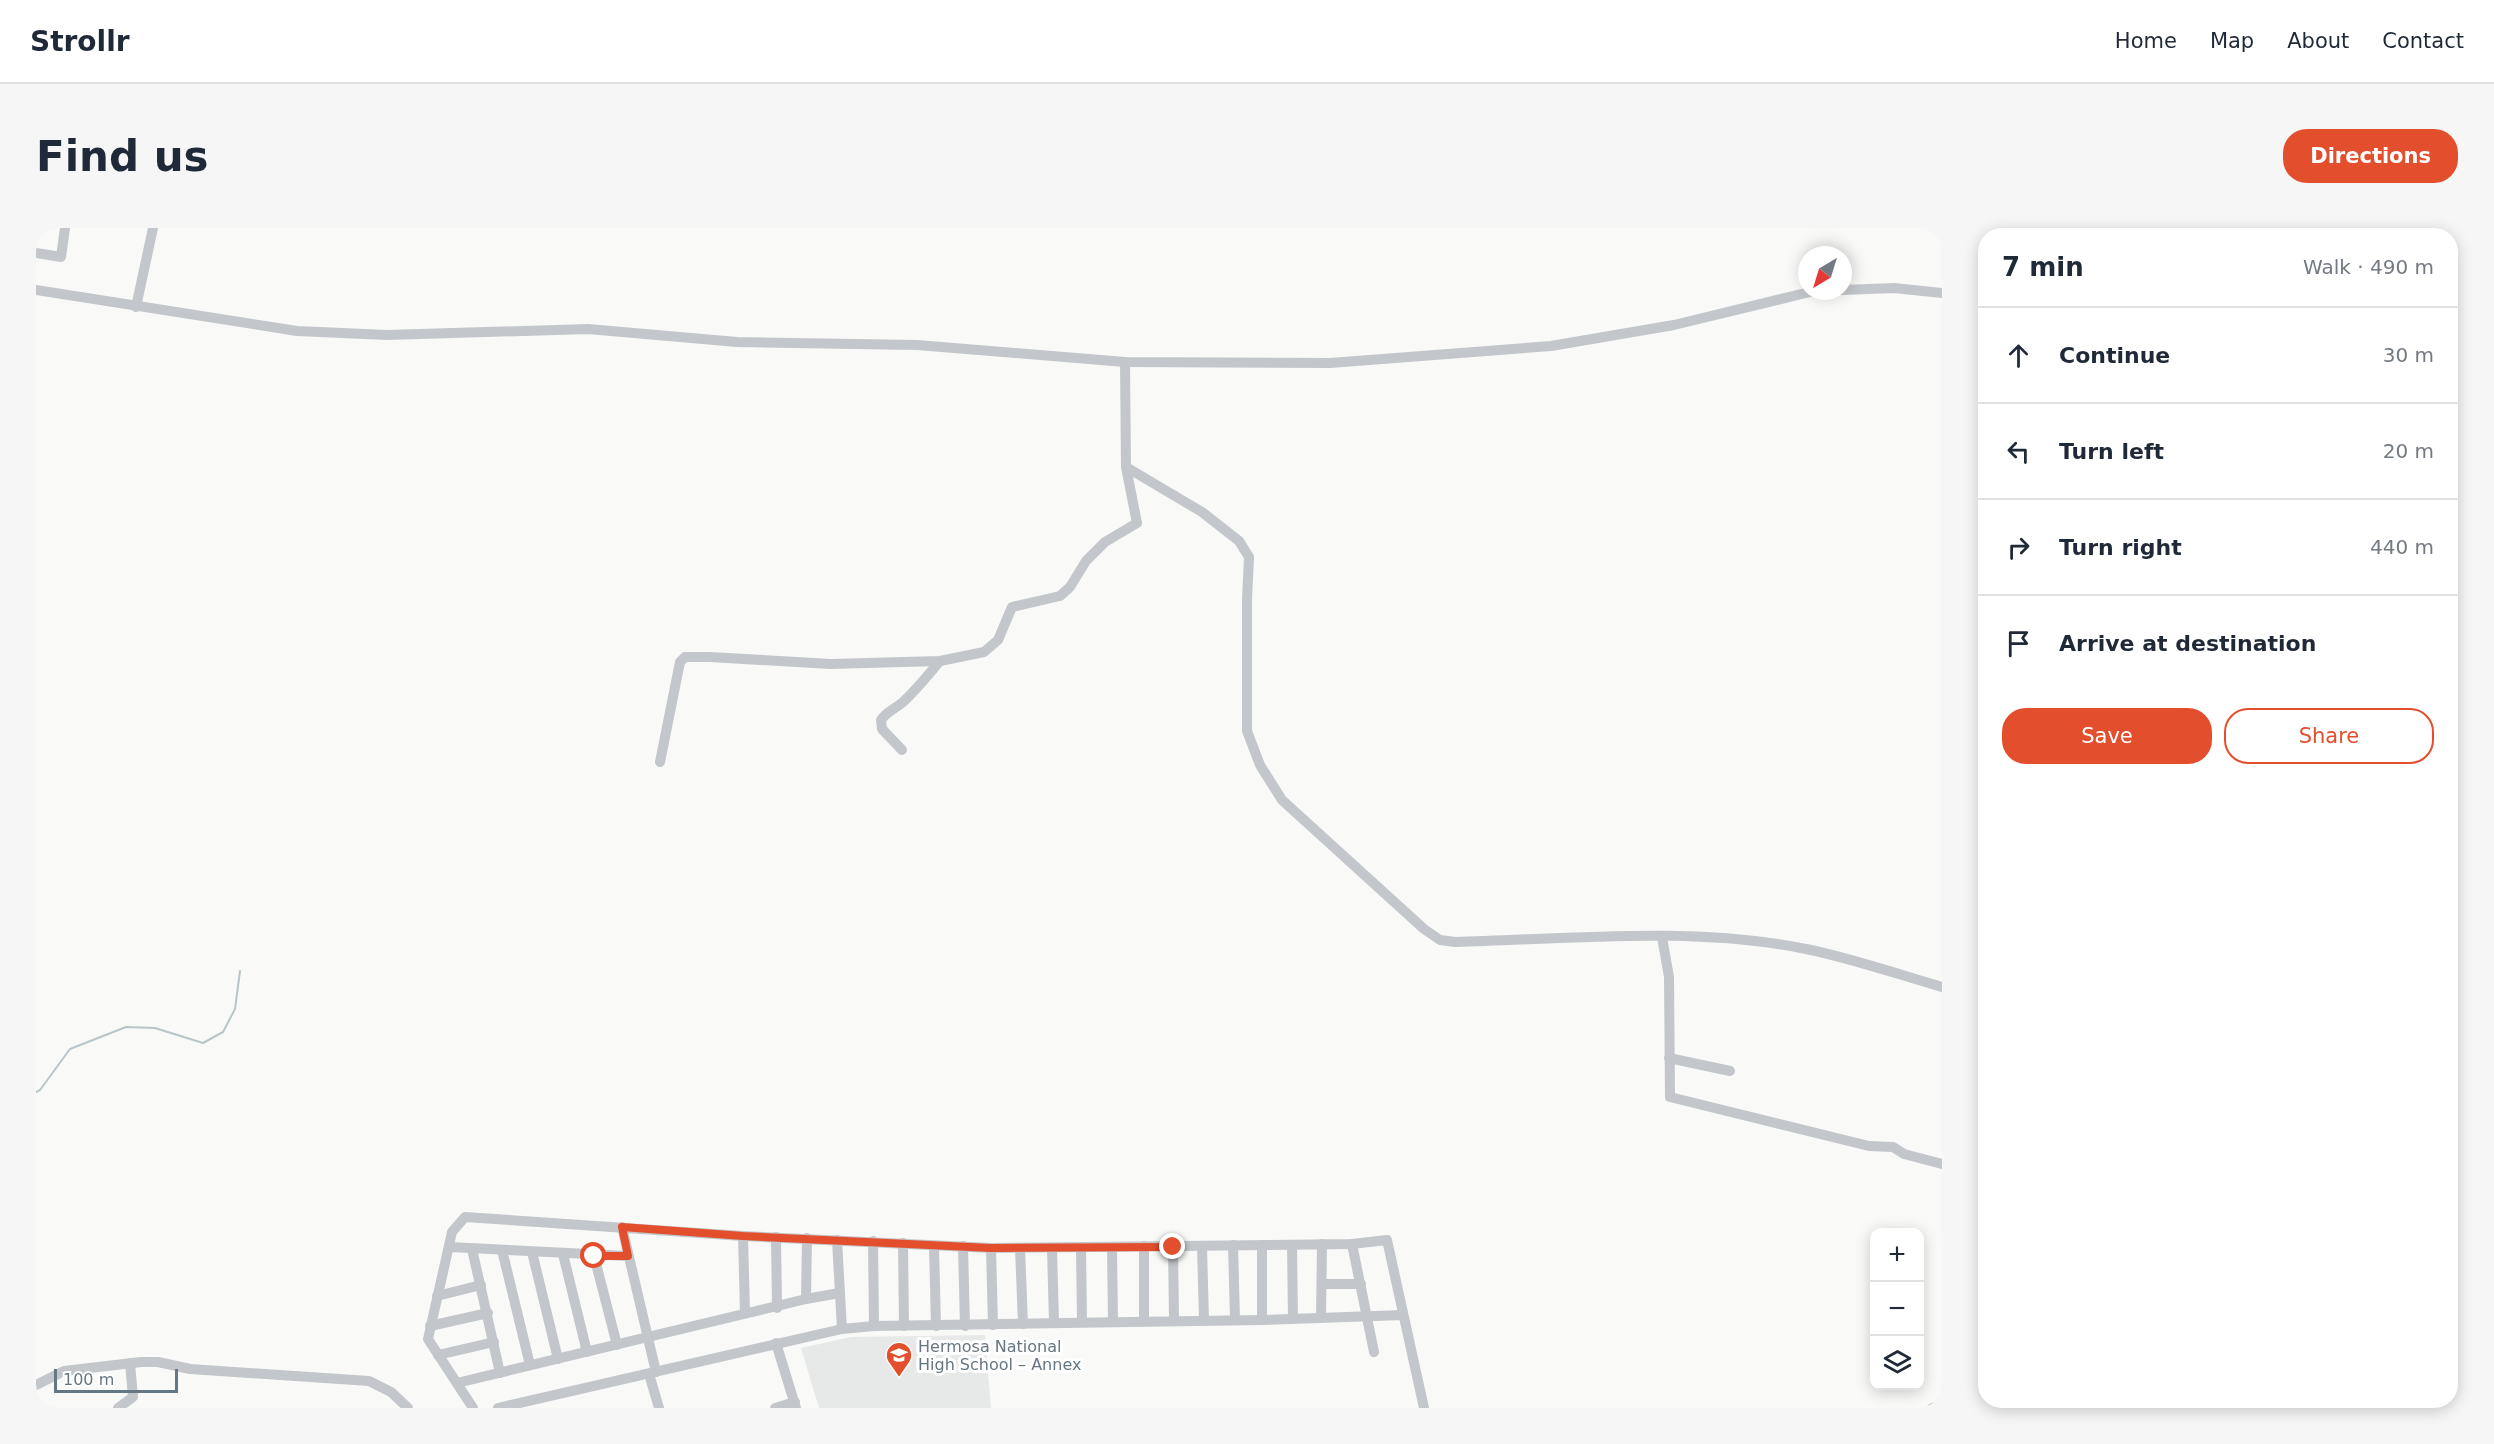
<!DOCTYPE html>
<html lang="en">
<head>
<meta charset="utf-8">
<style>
  :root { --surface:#fff; --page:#f6f6f7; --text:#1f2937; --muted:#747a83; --line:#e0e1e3; --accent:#e34e2d }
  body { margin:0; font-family:"DejaVu Sans",sans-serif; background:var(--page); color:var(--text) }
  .controls { position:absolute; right:18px; bottom:18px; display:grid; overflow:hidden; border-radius:12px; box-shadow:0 3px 15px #0003 }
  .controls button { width:54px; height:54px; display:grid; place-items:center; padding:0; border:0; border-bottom:2px solid var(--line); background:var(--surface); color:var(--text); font:30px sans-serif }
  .compass { position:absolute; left:1762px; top:18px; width:54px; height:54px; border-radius:50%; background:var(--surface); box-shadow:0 3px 15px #0003; rotate:218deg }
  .scale { position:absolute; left:18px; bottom:15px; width:124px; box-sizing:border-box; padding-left:6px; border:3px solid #657782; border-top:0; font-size:16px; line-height:21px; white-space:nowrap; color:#657782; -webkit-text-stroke:4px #fff; paint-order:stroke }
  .stop { position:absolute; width:18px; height:18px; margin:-14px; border:4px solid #e34e2d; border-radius:50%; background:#fff }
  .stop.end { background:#e34e2d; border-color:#fff; box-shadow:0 2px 6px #0008 }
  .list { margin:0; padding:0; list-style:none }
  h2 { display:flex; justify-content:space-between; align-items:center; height:78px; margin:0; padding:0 24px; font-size:26px }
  h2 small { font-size:20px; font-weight:400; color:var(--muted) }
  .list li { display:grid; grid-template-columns:39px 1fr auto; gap:18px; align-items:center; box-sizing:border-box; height:96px; padding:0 24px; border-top:2px solid var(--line) }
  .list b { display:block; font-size:22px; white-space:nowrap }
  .list em { font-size:20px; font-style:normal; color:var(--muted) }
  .actions { display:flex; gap:12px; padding:18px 24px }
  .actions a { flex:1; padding:14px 0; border:2px solid var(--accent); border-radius:24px; text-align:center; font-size:21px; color:var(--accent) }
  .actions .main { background:var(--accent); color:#fff }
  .icon { flex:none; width:33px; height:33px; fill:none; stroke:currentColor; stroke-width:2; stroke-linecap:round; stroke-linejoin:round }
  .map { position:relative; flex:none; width:1906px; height:1180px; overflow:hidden; border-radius:24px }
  header { display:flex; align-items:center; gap:36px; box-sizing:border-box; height:84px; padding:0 30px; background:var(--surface); border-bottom:2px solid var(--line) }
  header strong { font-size:28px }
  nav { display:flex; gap:33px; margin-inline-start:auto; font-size:21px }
  .intro { display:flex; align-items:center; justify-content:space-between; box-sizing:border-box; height:144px; padding:0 36px }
  h1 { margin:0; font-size:42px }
  .button { padding:15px 27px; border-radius:24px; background:var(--accent); color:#fff; font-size:21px; font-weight:700 }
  main { display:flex; gap:36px; padding:0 36px }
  aside { flex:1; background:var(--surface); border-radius:24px; box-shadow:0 3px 15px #0003 }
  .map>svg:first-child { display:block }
  .built { fill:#e7e9e8 }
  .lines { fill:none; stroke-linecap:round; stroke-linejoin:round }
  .stream { stroke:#b8c6c9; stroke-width:2 }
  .minor { stroke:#c3c7cb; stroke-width:10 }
  .route { stroke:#e34e2d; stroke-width:8 }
  .labels { text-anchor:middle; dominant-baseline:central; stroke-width:6; stroke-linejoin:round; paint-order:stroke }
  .poi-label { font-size:16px; fill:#657782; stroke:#fff; text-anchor:start }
</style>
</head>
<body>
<header>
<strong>Strollr</strong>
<nav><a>Home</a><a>Map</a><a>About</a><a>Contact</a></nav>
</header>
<div class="intro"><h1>Find us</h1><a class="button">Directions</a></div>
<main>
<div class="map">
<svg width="1906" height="1180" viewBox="0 0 1906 1180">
  <rect width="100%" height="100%" fill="#f9f9f7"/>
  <path class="built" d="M949,1107L955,1180H783L765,1120L815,1109Z"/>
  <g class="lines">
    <path class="stream" d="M0,864L4,862L34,821L90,799L119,800L167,815L187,804L199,781L204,743"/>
    <g class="minor">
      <path d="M0,25L25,29L29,0"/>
      <path d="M0,62L261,103L351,107L552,101L701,114L881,117L1089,134L1294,135L1515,118L1638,97L1778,63"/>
      <path d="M1807,62L1858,60L1906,65"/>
      <path d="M100,79L117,0"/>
      <path d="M1089,134L1090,239L1166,284L1203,313L1213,329L1211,372V503L1224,537L1246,572L1388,701L1404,712L1419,714C1532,711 1658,698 1770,721C1815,730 1861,746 1906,759"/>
      <path d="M866,522L846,501L845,492C851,483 859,481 867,474C881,461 892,447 904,433"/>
      <path d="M624,534L644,434L649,429H674L795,436L904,433L948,424L962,412L976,379L1024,368L1034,359L1050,333L1069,314L1101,295L1090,239"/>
      <path d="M1626,709L1633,749L1634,869L1833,918L1857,919L1868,926L1906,936"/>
      <path d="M1633,830L1694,843"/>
      <path d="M586,999L620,1144"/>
      <path d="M707,1008L709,1085"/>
      <path d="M740,1009L741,1080"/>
      <path d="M801,1012L806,1101"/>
      <path d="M837,1013L838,1098"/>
      <path d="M867,1015L868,1098"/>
      <path d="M1316,1016L1338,1124"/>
      <path d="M1197,1017L1199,1092"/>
      <path d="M1256,1017L1257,1090"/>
      <path d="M898,1018L900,1098"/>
      <path d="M927,1018L929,1098"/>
      <path d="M1108,1018V1093"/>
      <path d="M1166,1018L1168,1093"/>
      <path d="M413,1019L592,1028"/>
      <path d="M1076,1019L1077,1094"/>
      <path d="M1137,1019L1138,1092"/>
      <path d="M955,1020L957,1097"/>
      <path d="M984,1020L987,1096"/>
      <path d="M1016,1020L1018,1095"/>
      <path d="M1045,1020L1046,1094"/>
      <path d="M436,1021L464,1145"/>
      <path d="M466,1022L494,1137"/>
      <path d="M496,1024L522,1131"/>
      <path d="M527,1026L551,1124"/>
      <path d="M558,1028L581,1117"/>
      <path d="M1286,1056H1325"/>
      <path d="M401,1068L445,1057"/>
      <path d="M770,1071L771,1010"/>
      <path d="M1285,1090L1286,1016"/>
      <path d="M1226,1092V1017"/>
      <path d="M394,1098L452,1085"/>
      <path d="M740,1115L760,1180"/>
      <path d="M402,1127L458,1114"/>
      <path d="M613,1146L623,1180"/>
      <path d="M421,1155L770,1071L803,1065"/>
      <path d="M0,1157L28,1143L105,1134H122L154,1141L333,1153L355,1164L372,1180"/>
      <path d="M82,1180L97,1169L94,1135"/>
      <path d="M437,1180L392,1111L416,1004L429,989L707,1008L955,1020L1316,1016L1351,1012L1388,1180"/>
      <path d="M462,1180L806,1101L838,1098L1226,1092L1367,1087"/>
      <path d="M739,1180L759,1174"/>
      <path d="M1896,1180L1906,1177"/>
    </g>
  </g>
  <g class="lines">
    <path class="route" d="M558,1028H592L586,999L707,1008L955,1020L1137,1019"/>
  </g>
  <defs>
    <g id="school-pin" transform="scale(1.35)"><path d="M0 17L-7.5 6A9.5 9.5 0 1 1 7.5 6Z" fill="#e34e2d" stroke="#fff"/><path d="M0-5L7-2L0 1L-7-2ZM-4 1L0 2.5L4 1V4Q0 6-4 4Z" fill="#fff"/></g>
  </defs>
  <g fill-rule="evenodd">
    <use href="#school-pin" x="863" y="1127"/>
  </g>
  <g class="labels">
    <g class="poi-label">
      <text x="882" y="1118">Hermosa National<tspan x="882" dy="18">High School – Annex</tspan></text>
    </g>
  </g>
</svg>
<div class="controls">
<button>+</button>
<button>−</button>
<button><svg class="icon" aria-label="layers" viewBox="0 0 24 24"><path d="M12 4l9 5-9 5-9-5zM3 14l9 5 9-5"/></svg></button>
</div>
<svg class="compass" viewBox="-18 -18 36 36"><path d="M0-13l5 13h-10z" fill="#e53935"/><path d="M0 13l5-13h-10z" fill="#747a83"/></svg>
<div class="scale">100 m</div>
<div class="stop" style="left:558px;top:1028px"></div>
<div class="stop end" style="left:1137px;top:1019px"></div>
</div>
<aside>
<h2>7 min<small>Walk · 490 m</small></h2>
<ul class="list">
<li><svg class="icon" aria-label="ahead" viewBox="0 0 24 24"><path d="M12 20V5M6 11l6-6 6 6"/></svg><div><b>Continue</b></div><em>30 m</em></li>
<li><svg class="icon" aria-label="left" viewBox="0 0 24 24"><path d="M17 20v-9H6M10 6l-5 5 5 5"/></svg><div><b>Turn left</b></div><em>20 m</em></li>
<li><svg class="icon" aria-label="right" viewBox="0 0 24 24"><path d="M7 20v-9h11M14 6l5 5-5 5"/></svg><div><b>Turn right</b></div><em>440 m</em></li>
<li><svg class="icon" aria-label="arrive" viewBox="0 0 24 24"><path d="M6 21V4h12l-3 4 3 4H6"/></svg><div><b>Arrive at destination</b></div></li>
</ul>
<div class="actions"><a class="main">Save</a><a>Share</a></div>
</aside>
</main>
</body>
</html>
